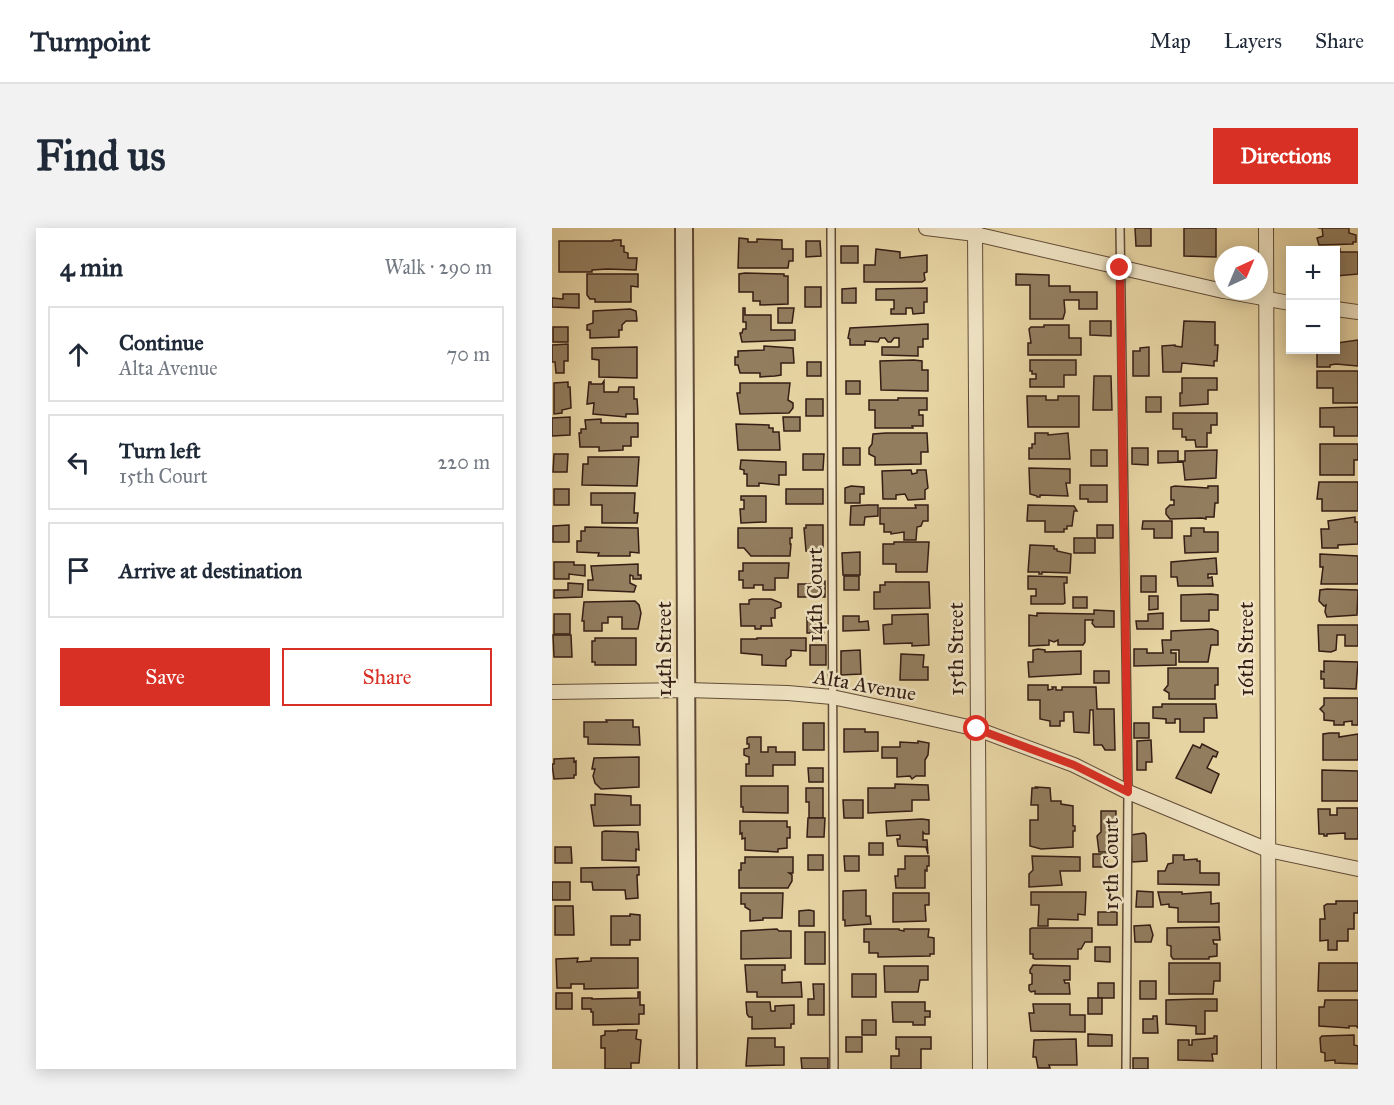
<!DOCTYPE html>
<html lang="en">
<head>
<meta charset="utf-8">
<style>
  :root { --surface:#fff; --page:#f2f2f3; --text:#1f2937; --muted:#747a83; --line:#e0e1e3; --accent:#d93025 }
  body { margin:0; font-family:"IM FELL Great Primer",serif; background:var(--page); color:var(--text) }
  .controls { position:absolute; right:18px; top:18px; display:grid; overflow:hidden; border-radius:0px; box-shadow:0 3px 15px #0003 }
  .controls button { width:54px; height:54px; display:grid; place-items:center; padding:0; border:0; border-bottom:2px solid var(--line); background:var(--surface); color:var(--text); font:30px sans-serif }
  .compass { position:absolute; left:662px; top:18px; width:54px; height:54px; border-radius:50%; background:var(--surface); box-shadow:0 3px 15px #0003; rotate:44deg }
  .stop { position:absolute; width:18px; height:18px; margin:-14px; border:4px solid #d93025; border-radius:50%; background:#fff }
  .stop.end { background:#d93025; border-color:#fff; box-shadow:0 2px 6px #0008 }
  .list { margin:0; padding:0; list-style:none }
  h2 { display:flex; justify-content:space-between; align-items:center; height:78px; margin:0; padding:0 24px; font-size:26px }
  h2 small { font-size:20px; font-weight:400; color:var(--muted) }
  .list li { display:grid; grid-template-columns:39px 1fr auto; gap:18px; align-items:center; box-sizing:border-box; height:96px; margin:0 12px 12px; padding:0 12px; border:2px solid var(--line); border-radius:0px }
  .list b { display:block; font-size:22px; white-space:nowrap }
  .list p { margin:0; font-size:20px; white-space:nowrap; color:var(--muted) }
  .list em { font-size:20px; font-style:normal; color:var(--muted) }
  .actions { display:flex; gap:12px; padding:18px 24px }
  .actions a { flex:1; padding:14px 0; border:2px solid var(--accent); border-radius:0px; text-align:center; font-size:21px; color:var(--accent) }
  .actions .main { background:var(--accent); color:#fff }
  .icon { flex:none; width:33px; height:33px; fill:none; stroke:currentColor; stroke-width:2; stroke-linecap:round; stroke-linejoin:round }
  .map { position:relative; flex:none; width:806px; height:841px; overflow:hidden; border-radius:0px }
  header { display:flex; align-items:center; gap:36px; box-sizing:border-box; height:84px; padding:0 30px; background:var(--surface); border-bottom:2px solid var(--line) }
  header strong { font-size:28px }
  nav { display:flex; gap:33px; margin-inline-start:auto; font-size:21px }
  .intro { display:flex; align-items:center; justify-content:space-between; box-sizing:border-box; height:144px; padding:0 36px }
  h1 { margin:0; font-size:42px }
  .button { padding:15px 27px; border-radius:0px; background:var(--accent); color:#fff; font-size:21px; font-weight:700 }
  main { display:flex; gap:36px; padding:0 36px }
  aside { flex:1; background:var(--surface); border-radius:0px; box-shadow:0 3px 15px #0003 }
  .map>svg:first-child { display:block }
  .building { fill:#927d5f; stroke:#351e15; stroke-width:1.5 }
  .lines { fill:none; stroke-linecap:round; stroke-linejoin:round }
  .service-casing { stroke:#624c38; stroke-width:10 }
  .minor-casing { stroke:#624c38; stroke-width:16 }
  .tertiary-casing { stroke:#624c38; stroke-width:20 }
  .service { stroke:#efe3c3; stroke-width:7 }
  .minor { stroke:#efe3c3; stroke-width:14 }
  .tertiary { stroke:#efe3c3; stroke-width:16 }
  .route { stroke:#d93025; stroke-width:8 }
  .labels { text-anchor:middle; dominant-baseline:central; stroke-width:5; stroke-linejoin:round; paint-order:stroke }
  .street-label { font-size:21px; fill:#351e15; stroke:#efe3c3 }
</style>
</head>
<body>
<header>
<strong>Turnpoint</strong>
<nav><a>Map</a><a>Layers</a><a>Share</a></nav>
</header>
<div class="intro"><h1>Find us</h1><a class="button">Directions</a></div>
<main>
<aside>
<h2>4 min<small>Walk · 290 m</small></h2>
<ul class="list">
<li><svg class="icon" aria-label="ahead" viewBox="0 0 24 24"><path d="M12 20V5M6 11l6-6 6 6"/></svg><div><b>Continue</b><p>Alta Avenue</p></div><em>70 m</em></li>
<li><svg class="icon" aria-label="left" viewBox="0 0 24 24"><path d="M17 20v-9H6M10 6l-5 5 5 5"/></svg><div><b>Turn left</b><p>15th Court</p></div><em>220 m</em></li>
<li><svg class="icon" aria-label="arrive" viewBox="0 0 24 24"><path d="M6 21V4h12l-3 4 3 4H6"/></svg><div><b>Arrive at destination</b></div></li>
</ul>
<div class="actions"><a class="main">Save</a><a>Share</a></div>
</aside>
<div class="map">
<svg width="806" height="841" viewBox="0 0 806 841">
  <rect width="100%" height="100%" fill="#e7d4a3"/>
  <filter id="stains"><feTurbulence type="fractalNoise" baseFrequency=".00333" numOctaves="4"/><feColorMatrix values="0 0 0 0 .2 0 0 0 0 .09 0 0 0 0 .02 0 0 0 .5 -.17"/></filter>
  <radialGradient id="worn" r=".72"><stop offset=".6" stop-color="#630" stop-opacity="0"/><stop offset="1" stop-color="#630" stop-opacity=".3"/></radialGradient>
  <g class="building">
    <path d="M583,0H599V18H584Z"/>
    <path d="M632,0H664V29L632,28Z"/>
    <path d="M766,0H797V5L804,7V14H801V16L767,17L765,10L771,8L770,0Z"/>
    <path d="M187,10L196,11V14H205V11L230,12V21H241V33H237L236,40H186Z"/>
    <path d="M61,12H69V18H72V24L76,25V30H85L84,42L55,41L40,42V44H7V13H61Z"/>
    <path d="M254,13H268L269,28L254,29Z"/>
    <rect x="289" y="18" width="17" height="17"/>
    <path d="M324,21L348,24V30L375,27V44L372,45L373,52L370,54H312V37H323Z"/>
    <path d="M788,21V24H806V46L784,48V22H771Z"/>
    <path d="M193,45L232,46V48H236V76L208,77V73H201V64H187V46Z"/>
    <path d="M35,46H86V59L79,58V74H43V71H38L35,67Z"/>
    <path d="M464,46L497,47V58H518V64H545V81H527V72H512L513,84L511,91H478V57H464Z"/>
    <rect x="253" y="59" width="16" height="20"/>
    <path d="M304,60V75H290V61Z"/>
    <path d="M375,60V74H372V85L361,86L360,80H354V86H339V81H342V72H324V61Z"/>
    <path d="M11,66H27V80L0,79V70L11,71Z"/>
    <path d="M191,80H193V87H219V102H243V112L190,114L188,105H190L191,101H194V94H191Z"/>
    <path d="M226,80H242L240,95H226Z"/>
    <path d="M78,81L84,83L85,93H74L70,97V102H67V109L38,110V102H35V97L41,95V83Z"/>
    <path d="M538,93H559V108L538,107Z"/>
    <path d="M632,93L663,94V117H666L665,133H662V138L630,135L629,144H611L610,118L623,117V118L630,119Z"/>
    <path d="M376,96V111H371V119H366V128L330,127V119H347V110H342L339,114H336L333,110H328L326,114L313,113V117H298V111L296,110L298,100Z"/>
    <path d="M492,97H517V110H529V127H476V115H479L477,101L479,99H492Z"/>
    <rect x="1" y="99" width="15" height="15"/>
    <path d="M784,107L785,115L806,112V138L784,136L778,137V139H765V122H784Z"/>
    <path d="M16,116V133H12V145H4L3,134H0V117Z"/>
    <path d="M212,118L241,120L242,135H229V147L223,148L208,149V145H188L186,137H183V129H186V123L212,122Z"/>
    <path d="M85,119V150L47,149V132L40,131V120Z"/>
    <path d="M597,119V148H581V123H588V120Z"/>
    <path d="M362,132L370,133V142H376V163L329,162L328,133Z"/>
    <path d="M478,132H524V147H512V159H478V151H484V146H480V143H478Z"/>
    <rect x="255" y="134" width="14" height="14"/>
    <path d="M765,143H806V175H781V160H765Z"/>
    <path d="M542,148H559L560,182H541Z"/>
    <path d="M630,150H665V162H656V176L628,178V165H630Z"/>
    <path d="M52,153V164H66L67,159H82V171H85L86,186H74V189L41,186L42,175L35,176L37,154H39V156H50Z"/>
    <rect x="294" y="153" width="14" height="13"/>
    <path d="M16,154V159H18L19,180L10,182V185L2,186V155Z"/>
    <path d="M188,155H238L236,172L241,175V180L237,185L188,186L185,165H188Z"/>
    <path d="M475,168H494V172H506V168H527V199H476Z"/>
    <rect x="594" y="169" width="15" height="15"/>
    <path d="M346,170H375V182H367V187H371V198H360L361,200H323V182H317V172H346Z"/>
    <rect x="254" y="171" width="17" height="17"/>
    <path d="M806,179V208H782V199H768V180Z"/>
    <path d="M621,185H665V197H659V205H655V219H644L643,212H634V209H630V201H621Z"/>
    <path d="M18,189V207L0,208V190Z"/>
    <path d="M231,189H248V203H232Z"/>
    <path d="M49,191V195H86V209H79V218H71V222L47,223V219H28L27,205H29V201H34L33,192Z"/>
    <path d="M184,196L217,197V200H221V204H227L228,222H186Z"/>
    <path d="M334,205H375L376,224H369V236L323,237V229L317,226V220L320,216L321,206Z"/>
    <path d="M483,205H496V207L516,205L518,231H477V220H480V216H483Z"/>
    <path d="M768,216H806V232H802V247H768Z"/>
    <rect x="291" y="220" width="17" height="17"/>
    <path d="M580,220H596V237L580,236Z"/>
    <rect x="539" y="222" width="16" height="16"/>
    <path d="M665,222L664,250L633,252L631,234L606,235V223H626V233H633V223Z"/>
    <path d="M2,226H16L15,244H1Z"/>
    <path d="M251,226H272L271,242H251Z"/>
    <path d="M36,229H87L85,258L30,257L31,236H36Z"/>
    <path d="M189,232L234,234V247H227V257L207,255V258H195V246H192V242L188,241Z"/>
    <path d="M477,240L518,241V255H514L516,268L488,267V269H485V268L478,266Z"/>
    <path d="M359,242L360,246L365,245V242H374L376,260L373,262V271L356,272L353,266L344,267V271H331L330,243Z"/>
    <path d="M767,254H806V283H770V271H765Z"/>
    <path d="M528,257H555V274H536V271H528Z"/>
    <path d="M299,258L312,259V266H308V275H293V260Z"/>
    <path d="M623,258L656,260V258H666V275H663L662,289H654V291L650,290L618,291L614,286V281L618,277H622V272H619V259Z"/>
    <rect x="2" y="261" width="15" height="16"/>
    <rect x="234" y="261" width="37" height="15"/>
    <path d="M39,265H83L82,285H86L85,295H50V277H39Z"/>
    <path d="M189,268H214V294L189,295L188,281H192V272H189Z"/>
    <path d="M316,277H326V288L313,289L312,297H298L299,278Z"/>
    <path d="M363,277H376V293H371L369,298L365,299L364,312H352V304L339,306V304H332V296H328V280H364Z"/>
    <path d="M476,277L522,278L525,283H522L520,298H515V301H512V304H493V293H475Z"/>
    <path d="M803,289V294H806V316L786,317V320H770L769,301H777L776,293Z"/>
    <path d="M591,293H620V310H602V301H590Z"/>
    <path d="M17,297V314H1V298Z"/>
    <path d="M254,297H271V323H254L252,300H254Z"/>
    <rect x="545" y="297" width="16" height="13"/>
    <path d="M33,299L86,300L87,325L78,324V328H46L47,325L25,324V313H29V303H33Z"/>
    <path d="M186,300H240V310H238V316H239L238,328H199L192,320H186Z"/>
    <path d="M639,300H652V304H666V324L633,325L632,308H639Z"/>
    <rect x="522" y="310" width="21" height="15"/>
    <path d="M342,314H377L375,344H344V336H331V316H342Z"/>
    <path d="M478,317L502,318V321H505V323L519,326L518,345L490,344V346H487V344H476Z"/>
    <path d="M308,324V347H291L290,325Z"/>
    <path d="M768,326L806,328V356H769L771,339H768Z"/>
    <path d="M664,330L665,346H656V350L660,349L661,358H626L625,349H619V334Z"/>
    <path d="M2,334H22V337H33V348L17,346V351H2Z"/>
    <path d="M191,335H237L236,350H223V362H211V357H202V360H191V352H187V343H191Z"/>
    <path d="M86,336V347H89V351H81V348L78,347V355L84,358L82,364L36,362V352H41L39,338Z"/>
    <rect x="292" y="348" width="15" height="14"/>
    <path d="M476,348L515,349V355H512L513,375L511,376H479V368H484V361H476Z"/>
    <rect x="589" y="348" width="15" height="16"/>
    <path d="M259,353H273V369H246V356H259Z"/>
    <path d="M333,354H377L378,380L322,381V364H328V357H333Z"/>
    <path d="M16,355L31,356L30,369L2,370V362H16Z"/>
    <path d="M775,361L806,362L805,387L775,389L773,384L774,377L772,378L767,373L768,362Z"/>
    <path d="M659,366L666,367V382H657V393H629V367Z"/>
    <path d="M597,368H606V381L597,382Z"/>
    <rect x="521" y="369" width="14" height="11"/>
    <path d="M200,371H219L229,375V379L223,381V390H219L220,398H209V401H203V398H189L188,376H197V372Z"/>
    <path d="M83,373L87,377L89,385L86,401H70V389H56V395H50V403H32V393H30L32,374Z"/>
    <path d="M542,382L562,383V399H543L540,395L541,392H533V414L531,417H506V412L502,414L497,412V417L477,418V387L485,388V385L542,386Z"/>
    <path d="M611,385V401H585L584,393H596V386Z"/>
    <rect x="2" y="386" width="16" height="20"/>
    <path d="M376,386L377,417L360,418V415L332,416L331,397L340,396V387Z"/>
    <path d="M255,387H271L272,405H255Z"/>
    <path d="M291,388H307V394L316,393L317,402L291,403Z"/>
    <path d="M766,397H806V418H793V407H785L784,422L779,424L767,423Z"/>
    <path d="M660,401L666,403V417H659L656,434H627V422H619V425H624V437L582,438V421H595V425H611L610,412H619V403Z"/>
    <path d="M1,407H19L20,429H2Z"/>
    <path d="M43,410H84V437H43V434H40V413H43Z"/>
    <path d="M205,410H254V423L239,422V428L234,432V438L210,437V427L189,425V411H205Z"/>
    <rect x="258" y="417" width="16" height="20"/>
    <path d="M486,421L493,422V424L529,423V446L477,449L476,434H481V422Z"/>
    <path d="M308,422L309,446L289,447V423Z"/>
    <path d="M349,426L372,427L371,439H376V452H348Z"/>
    <path d="M772,433L806,434L804,461L772,460V451H769V443L772,444Z"/>
    <path d="M616,440H666V457H663V471H617V465L612,462L616,457Z"/>
    <rect x="542" y="443" width="15" height="12"/>
    <path d="M476,457H496V462L501,461L500,459H504V462H510V459H544L545,481H562L563,522H553L550,517H542L541,482H538L537,505L522,504L521,484H512V493H508V498H498V493L488,491V472H476Z"/>
    <path d="M772,470H806V497H800V493L792,494V497H782V493L772,492V485L768,481L772,477Z"/>
    <path d="M610,476H664L665,490H652V504H628V491H623V495H614V491L601,490V479H610Z"/>
    <path d="M54,492H81V499H87L88,517L36,516V509H32V494H55Z"/>
    <rect x="251" y="495" width="21" height="27"/>
    <rect x="582" y="495" width="15" height="15"/>
    <path d="M292,501H313V504H326V523L292,524Z"/>
    <path d="M778,505H787V509L806,506V532H771V506Z"/>
    <path d="M197,509H209V524H216V519H224V524H243V537H221V548H194V536H197V529L192,527V521L197,520V516H195V510Z"/>
    <path d="M599,512L600,534H594V542H585V513Z"/>
    <path d="M366,513L377,515L376,527L373,532V548H364L360,551L358,548L345,549V530H330V519H348V514L366,515Z"/>
    <path d="M650,516L666,524L664,529L661,528L655,540L667,546L659,565L624,550L641,517L648,520Z"/>
    <path d="M87,529V559L49,561L43,555L41,548L43,541H40L42,530Z"/>
    <path d="M22,530V534L24,533V547H22V550L2,551L0,536H2V531Z"/>
    <path d="M256,540H271V554H257Z"/>
    <path d="M770,542L806,543V573H770Z"/>
    <path d="M343,556L376,557L377,572H360V583L316,585V560H343Z"/>
    <path d="M189,558H236V585L191,584V579H189Z"/>
    <path d="M484,559L498,560L499,573H509V576L521,578V598H523V603H521V619L489,621L478,618V592H486V577H479L480,560H485Z"/>
    <path d="M254,560H271V590H257V574H254Z"/>
    <path d="M43,566L79,568V577H88V597L42,598L39,577H43Z"/>
    <path d="M291,572H311V590H292Z"/>
    <path d="M785,580H806V611H793V605L775,606V608H772V606H767L766,581H778V587H785Z"/>
    <path d="M549,583H564L563,624H547L545,608L549,604Z"/>
    <path d="M256,590H273L272,609H255Z"/>
    <path d="M370,591L377,592V606H373L371,604V612H375L376,626L374,619L346,618L345,611H348V607L335,608L334,593Z"/>
    <path d="M188,593H235V599H238V610H235V620L226,621V624L193,622V610L190,611V605L188,606Z"/>
    <path d="M53,603L86,604L87,622L84,621V633L50,632V604Z"/>
    <path d="M592,605L594,607L595,633L580,634L579,607Z"/>
    <rect x="317" y="615" width="14" height="12"/>
    <path d="M3,619H19L20,635H3Z"/>
    <rect x="541" y="626" width="14" height="13"/>
    <rect x="256" y="627" width="15" height="15"/>
    <path d="M621,627H632V632L645,631V633H648V645H667V657L606,656V643H613L616,636L621,635Z"/>
    <path d="M292,628H307V643H293Z"/>
    <path d="M353,628H377V638H375V643L373,642V660H344L343,648H346V641H353Z"/>
    <path d="M480,628L528,629V643H508L510,657L477,659V646L481,642Z"/>
    <path d="M193,629H241V645H237L240,647V653L237,658L236,660H187V642H189V635H193Z"/>
    <path d="M87,639V647H85L86,670L74,671L73,662H41L40,654H29V640Z"/>
    <rect x="0" y="654" width="18" height="18"/>
    <path d="M314,662V688H318L319,696L293,698V692H291V663Z"/>
    <path d="M585,663L601,664V679H584Z"/>
    <path d="M479,664H534L533,687L526,686V692L496,691V698H486L487,677H479Z"/>
    <path d="M606,664H630V666L659,664V676L667,675V694H626V680L617,679V676L609,677Z"/>
    <path d="M189,665H231L230,690H211V692L198,693V682L193,679V676H189Z"/>
    <path d="M341,665H377V677H373L374,693L341,694Z"/>
    <path d="M784,673H806V685H802V701H796V713H785V722H776V712L768,713V691H773L772,678L775,676H784Z"/>
    <path d="M3,678H21L22,707H3Z"/>
    <path d="M257,682L262,683V698H247V683Z"/>
    <rect x="546" y="684" width="19" height="13"/>
    <path d="M78,686L88,687V712H78V717H59V688H78Z"/>
    <path d="M598,697L601,707L599,714H583L582,698Z"/>
    <path d="M667,699L668,712H661L662,716H665V728L657,729V731H621L619,728V718L615,717V700Z"/>
    <path d="M480,700H540V714H533L529,721H526V731H483L481,730V726H478V701Z"/>
    <path d="M225,701L227,703H239V730L189,731V703Z"/>
    <path d="M312,701H347V702L352,703V701H377L376,709L382,710V726H378V728L326,729V725H317V714H312Z"/>
    <rect x="253" y="704" width="20" height="32"/>
    <path d="M543,719H558V734L543,733Z"/>
    <path d="M26,730L25,734L39,733V730H86V760L32,761V756H19V760H5L4,731Z"/>
    <path d="M617,735H668V753H662L661,766H617Z"/>
    <path d="M767,735H806V763H766Z"/>
    <path d="M193,737H233V742H230V755L249,754L250,769H205V764H195Z"/>
    <path d="M481,737L518,738V752H512L513,755H517L518,766H483V763L479,764L477,762V757L480,756V746L478,745V742Z"/>
    <path d="M332,738H376V752H368L366,764H333Z"/>
    <rect x="300" y="746" width="24" height="23"/>
    <rect x="588" y="753" width="16" height="18"/>
    <rect x="546" y="755" width="16" height="15"/>
    <path d="M261,756H272V787H256V771H262Z"/>
    <path d="M86,764H88V777H92V786H87V796L41,797V784H39V781H30V770H40V771L86,770Z"/>
    <rect x="4" y="765" width="16" height="16"/>
    <rect x="536" y="770" width="14" height="16"/>
    <path d="M646,771H665V783H653V806H644V798L614,796V772Z"/>
    <path d="M773,772H806V800L804,798H797V800L767,798V779H772Z"/>
    <path d="M194,774H218L219,783H223V778L242,777V796H239V800L200,801V789H197L195,786Z"/>
    <path d="M340,774H373V783H378V789H373V797H361V794H341Z"/>
    <path d="M481,776H518V787H533V804L479,803L477,785H482Z"/>
    <path d="M601,788H605L606,805H591V791H601Z"/>
    <rect x="310" y="792" width="14" height="15"/>
    <path d="M66,802H85L84,811L89,812L87,835H79V841H53V820H49V808L53,807V803H66Z"/>
    <path d="M536,806L560,807V818H536Z"/>
    <path d="M802,807V817L806,818V836L783,835V832L773,833V825L769,824L768,810L770,808Z"/>
    <path d="M662,808H665V826H660L661,833L626,832V812H637V817H640V812L662,810Z"/>
    <rect x="294" y="809" width="16" height="15"/>
    <path d="M344,809H379V821H369V841H339V828H347V821H344Z"/>
    <path d="M196,810H223V819H232V837L194,838Z"/>
    <path d="M524,811L525,837H497L498,840H486L484,829H481L482,812Z"/>
    <path d="M249,830H276V841H250Z"/>
    <rect x="581" y="830" width="15" height="11"/>
  </g>
  <g class="lines">
    <g class="service-casing">
      <g id="service">
        <path d="M279,0L282,841"/>
        <path d="M568,0L576,564L574,841"/>
      </g>
    </g>
    <g class="minor-casing">
      <g id="minor">
        <path d="M374,0L423,6L671,63"/>
        <path d="M423,0L428,841"/>
        <path d="M714,0L717,841"/>
        <path d="M672,63L738,75"/>
        <path d="M784,81L806,84"/>
        <path d="M0,464L135,462L236,465L280,469L350,484L425,501L522,537L576,564L716,622L806,641"/>
      </g>
    </g>
    <g class="tertiary-casing">
      <path id="tertiary" d="M132,0L136,841"/>
    </g>
    <use href="#service" class="service"/>
    <use href="#minor" class="minor"/>
    <use href="#tertiary" class="tertiary"/>
  </g>
  <g class="lines">
    <path class="route" d="M425,501L522,537L576,564L568,40"/>
  </g>
  <g class="labels">
    <g class="street-label">
      <text transform="translate(263 367) rotate(-90)">14th Court</text>
      <text transform="translate(112 421) rotate(-90)">14th Street</text>
      <text transform="translate(404 421) rotate(-90)">15th Street</text>
      <text transform="translate(694 421) rotate(-90)">16th Street</text>
      <text transform="translate(313 457) rotate(10)">Alta Avenue</text>
      <text transform="translate(559 636) rotate(-90)">15th Court</text>
    </g>
  </g>
  <rect width="100%" height="100%" filter="url(#stains)"/>
  <rect width="100%" height="100%" fill="url(#worn)"/>
</svg>
<div class="controls">
<button>+</button>
<button>−</button>
</div>
<svg class="compass" viewBox="-18 -18 36 36"><path d="M0-13l5 13h-10z" fill="#e53935"/><path d="M0 13l5-13h-10z" fill="#747a83"/></svg>
<div class="stop" style="left:425px;top:501px"></div>
<div class="stop end" style="left:568px;top:40px"></div>
</div>
</main>
</body>
</html>
